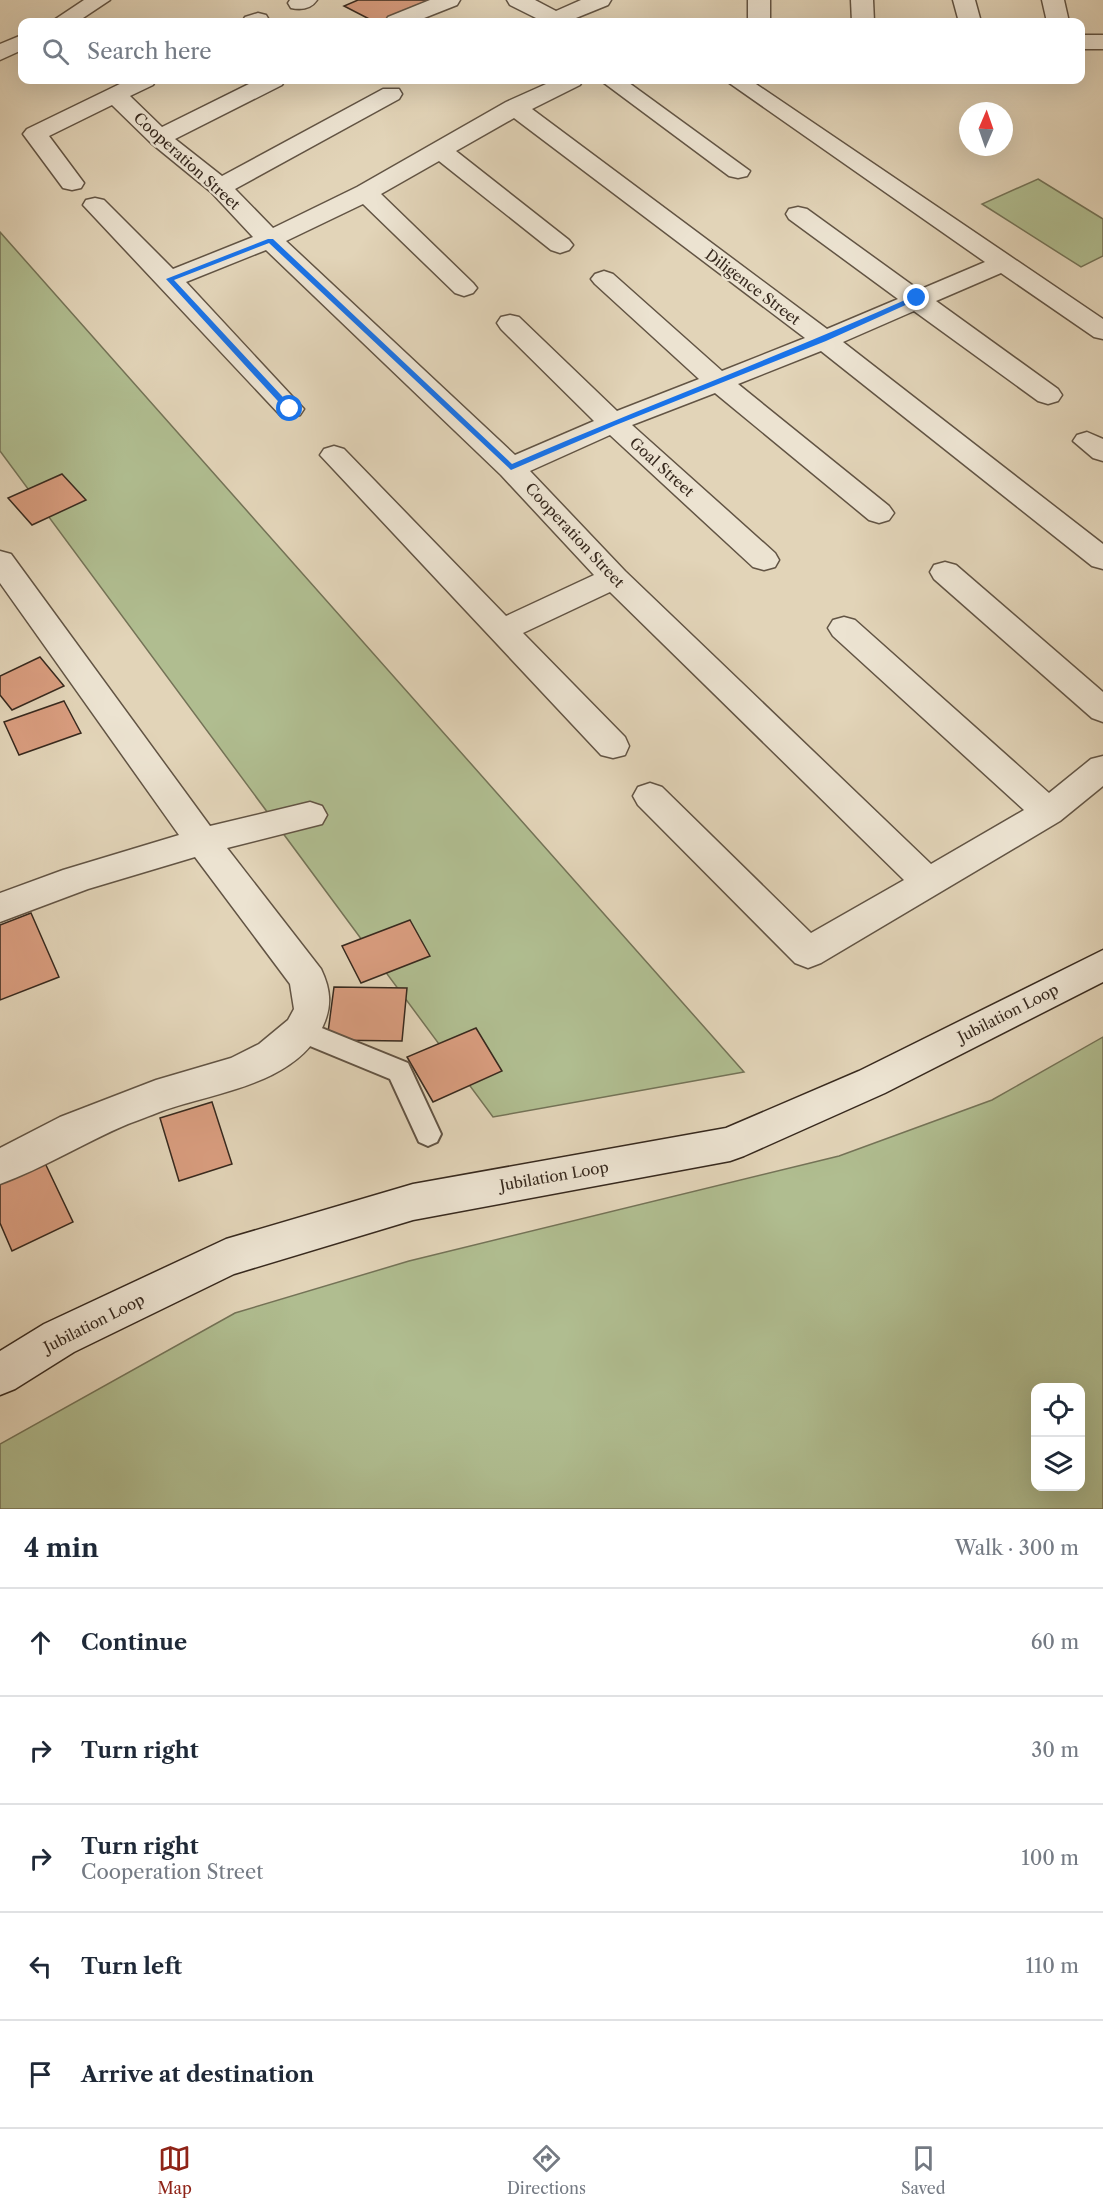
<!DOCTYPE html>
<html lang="en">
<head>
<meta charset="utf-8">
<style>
  :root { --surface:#fff; --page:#f2f2f3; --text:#1f2937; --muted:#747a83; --line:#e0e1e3; --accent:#8f2418 }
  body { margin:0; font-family:"Libre Caslon Text",serif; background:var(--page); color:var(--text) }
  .controls { position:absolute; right:18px; bottom:18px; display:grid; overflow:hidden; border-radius:12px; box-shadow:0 6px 24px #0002 }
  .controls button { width:54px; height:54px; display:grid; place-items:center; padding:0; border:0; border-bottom:2px solid var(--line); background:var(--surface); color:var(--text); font:30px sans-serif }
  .compass { position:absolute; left:959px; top:102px; width:54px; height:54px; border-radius:50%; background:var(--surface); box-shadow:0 6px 24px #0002; rotate:2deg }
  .stop { position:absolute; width:18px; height:18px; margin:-14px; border:4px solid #1a73e8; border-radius:50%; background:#fff }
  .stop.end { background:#1a73e8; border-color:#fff; box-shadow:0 2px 6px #0008 }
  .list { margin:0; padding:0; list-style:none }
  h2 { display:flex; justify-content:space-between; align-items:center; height:78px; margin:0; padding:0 24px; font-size:26px }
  h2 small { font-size:20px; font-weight:400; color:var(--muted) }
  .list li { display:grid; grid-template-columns:39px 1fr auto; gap:18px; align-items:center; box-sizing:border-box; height:108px; padding:0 24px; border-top:2px solid var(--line) }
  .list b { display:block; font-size:22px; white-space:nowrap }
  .list p { margin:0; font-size:20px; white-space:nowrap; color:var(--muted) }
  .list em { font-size:20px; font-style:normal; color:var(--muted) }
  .icon { flex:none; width:33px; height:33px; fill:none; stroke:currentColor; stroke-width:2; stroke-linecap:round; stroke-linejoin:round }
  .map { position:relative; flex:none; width:1103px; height:1509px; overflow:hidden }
  .search { position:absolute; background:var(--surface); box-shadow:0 6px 24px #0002; left:18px; right:18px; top:18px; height:66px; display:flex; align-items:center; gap:15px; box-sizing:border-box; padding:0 21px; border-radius:12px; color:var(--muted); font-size:22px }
  .sheet { height:618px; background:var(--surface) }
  nav { display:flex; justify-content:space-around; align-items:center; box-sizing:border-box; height:84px; border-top:2px solid var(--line); background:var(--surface); font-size:16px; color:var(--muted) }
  nav a { display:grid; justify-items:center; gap:3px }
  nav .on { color:var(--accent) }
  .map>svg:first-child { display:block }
  .green { fill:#b0bd90; stroke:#747357; stroke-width:1.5; fill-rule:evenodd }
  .building { fill:#d99d7f; stroke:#37291e; stroke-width:1.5 }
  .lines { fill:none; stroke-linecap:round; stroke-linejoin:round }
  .service-casing { stroke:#625444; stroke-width:4 }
  .minor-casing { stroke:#625444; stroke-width:3 }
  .secondary-casing { stroke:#37291e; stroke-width:3 }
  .service { fill:#ece3d1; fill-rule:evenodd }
  .minor { fill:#ece3d1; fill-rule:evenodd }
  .secondary { fill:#ece3d1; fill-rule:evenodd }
  .route { fill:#1a73e8 }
  .labels { text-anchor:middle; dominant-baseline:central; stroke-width:4.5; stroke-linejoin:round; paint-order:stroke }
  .street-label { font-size:15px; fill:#37291e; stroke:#ece3d1 }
</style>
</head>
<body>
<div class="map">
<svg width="1103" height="1509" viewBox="0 0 1103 1509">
  <rect width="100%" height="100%" fill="#e2d4b8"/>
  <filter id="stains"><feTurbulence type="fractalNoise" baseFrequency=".00333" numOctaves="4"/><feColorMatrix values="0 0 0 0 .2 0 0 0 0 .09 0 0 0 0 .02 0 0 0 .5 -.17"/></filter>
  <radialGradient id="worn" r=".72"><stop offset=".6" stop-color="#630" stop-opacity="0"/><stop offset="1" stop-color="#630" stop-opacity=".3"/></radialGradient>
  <g class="green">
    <path d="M1038,179L1103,219V256L1081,267L982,204Z"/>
    <path d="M0,232L744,1072L493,1117L0,451Z"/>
    <path d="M1103,1037V1509H0V1444L235,1313L409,1261L839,1156L992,1100ZM1036,1388H1080V1486H1036Z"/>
  </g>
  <g class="building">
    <path d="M358,0H435L383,22H375L344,6Z"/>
    <path d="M62,474L86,500L32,525L8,498Z"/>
    <path d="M40,657L64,686L12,710L0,695V676Z"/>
    <path d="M64,701L81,733L19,755L4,722Z"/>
    <path d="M31,913L59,977L0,1000V925Z"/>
    <path d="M410,920L430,956L361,983L342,946Z"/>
    <path d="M334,987L407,988L402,1041L327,1040Z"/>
    <path d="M476,1028L502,1071L433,1102L407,1057Z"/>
    <path d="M212,1102L232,1164L179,1181L160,1118Z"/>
    <path d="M44,1161L73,1222L12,1251L0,1223V1182Z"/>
  </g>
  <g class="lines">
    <g class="service-casing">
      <path id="service" d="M302,1020L408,1063L441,1134L437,1142L428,1146L419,1142L390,1079L293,1039L289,1031L293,1023Z"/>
    </g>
    <g class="minor-casing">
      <g id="minor">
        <path d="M84,0H110L77,22H51Z"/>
        <path d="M290,0H317C311,9 301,10 291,8L288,3Z"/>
        <path d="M430,0H460L457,5L414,22H385L388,17Z"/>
        <path d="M507,0H535L556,11L581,0H611L608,5L571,20L572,22H536L538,19L510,5Z"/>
        <rect x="748" y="0" width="22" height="22"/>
        <path d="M851,0H873L874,22H852Z"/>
        <path d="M953,0H975L981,22H959Z"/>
        <path d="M1042,0H1064L1069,22H1047Z"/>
        <path d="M258,13L266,15L269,20L267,22H242L245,17Z"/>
        <path d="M22,35V50L0,60V44Z"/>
        <rect x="1080" y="35" width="23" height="14"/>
        <path d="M128,80H156L153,85L130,96L162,127L257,80H285L282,85L175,139L222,176L383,89H399L402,94L399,99L235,189L273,228L357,187L506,102L555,80H583L580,85L532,109L827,329L898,299L789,219L786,214L789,209L798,207L807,209L919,290L985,262L725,80H750L1103,319V339L1094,337L1001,273L936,301L1058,389L1062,395L1058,401L1048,404L1038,401L914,311L843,342L1103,544V569L1092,566L821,351L738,384L889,506L894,513L889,520L879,523L869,520L715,393L632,425L775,553L779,560L775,567L764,570L753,567L610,435L530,471L625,571L931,864L1024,810L833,636L828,628L833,620L844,617L855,620L1049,793L1091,759L1103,756V786L1060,821L821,963L808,968L795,963L638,805L633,796L638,787L650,783L662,787L811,933L904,880L610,592L523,633L625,737L629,746L625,755L613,758L601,755L320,455L324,449L334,446L344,449L506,616L594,575L501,475L266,250L186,282L304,409L300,415L290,418L280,415L83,205L86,200L95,198L104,200L173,269L253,237L211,192L151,143L112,105L49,136L84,183L81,188L72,190L63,188L23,134L27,129ZM514,118L805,338L722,371L613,274L604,271L595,274L591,279L595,284L699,379L617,411L519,317L510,315L501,317L497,323L501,329L594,421L515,455L286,241L363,204L455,293L464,296L473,293L477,288L473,283L381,194L439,161L551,250L560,253L569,250L573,245L569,240L456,151Z"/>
        <path d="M600,80H625L750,171L747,176L738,178L729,176Z"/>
        <path d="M1087,432L1103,439V461L1093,458L1073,441L1077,435Z"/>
        <path d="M0,551L11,554L210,826L310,802L322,806L327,815L322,824L227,848L321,969C331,990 332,1006 323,1026C297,1084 216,1092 162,1111C151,1115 140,1120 128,1124C85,1142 44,1168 0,1184V1148L60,1117L156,1080L231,1058L259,1044L288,1020L294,1009L290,984L195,857L88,889L0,922V893L63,870L179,835L0,583Z"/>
        <path d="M945,562L956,565L1103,692V722L1092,718L934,579L930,572L934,565Z"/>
      </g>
    </g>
    <g class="secondary-casing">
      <path id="secondary" d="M1103,950V982L885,1093L744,1156L730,1161L413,1220L234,1274L74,1352L15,1389L0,1395V1351L44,1324L226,1239L413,1184L726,1128L859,1071Z"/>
    </g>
    <use href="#service" class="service"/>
    <use href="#minor" class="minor"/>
    <use href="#secondary" class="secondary"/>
  </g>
  <path class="route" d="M268,239H273L512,464C645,406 781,356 914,296L921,298L826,341L616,425L511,470L269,243L174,280L294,409L287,411L166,279Z"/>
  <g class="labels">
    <g class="street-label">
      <text transform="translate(187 161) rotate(42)">Cooperation Street</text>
      <text transform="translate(753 287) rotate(37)">Diligence Street</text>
      <text transform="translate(662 467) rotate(42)">Goal Street</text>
      <text transform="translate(575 535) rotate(47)">Cooperation Street</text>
      <text transform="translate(1008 1013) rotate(-27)">Jubilation Loop</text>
      <text transform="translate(554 1176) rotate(-10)">Jubilation Loop</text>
      <text transform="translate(94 1323) rotate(-27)">Jubilation Loop</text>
    </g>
  </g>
  <rect width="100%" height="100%" filter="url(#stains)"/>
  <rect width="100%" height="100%" fill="url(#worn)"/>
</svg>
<div class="controls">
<button><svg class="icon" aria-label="locate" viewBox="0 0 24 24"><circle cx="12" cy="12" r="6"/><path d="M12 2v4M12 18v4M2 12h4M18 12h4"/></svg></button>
<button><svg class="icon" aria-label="layers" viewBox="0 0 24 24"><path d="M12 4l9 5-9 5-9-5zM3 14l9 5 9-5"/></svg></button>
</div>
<svg class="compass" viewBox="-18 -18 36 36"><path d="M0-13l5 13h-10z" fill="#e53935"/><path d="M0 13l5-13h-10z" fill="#747a83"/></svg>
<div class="stop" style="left:290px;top:409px"></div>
<div class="stop end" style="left:917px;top:298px"></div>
<div class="search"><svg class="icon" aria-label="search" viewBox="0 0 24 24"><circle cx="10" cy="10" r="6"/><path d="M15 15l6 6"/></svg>Search here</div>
</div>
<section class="sheet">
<h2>4 min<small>Walk · 300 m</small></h2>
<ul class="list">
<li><svg class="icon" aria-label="ahead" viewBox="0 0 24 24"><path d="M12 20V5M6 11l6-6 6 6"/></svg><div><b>Continue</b></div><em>60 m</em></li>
<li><svg class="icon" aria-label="right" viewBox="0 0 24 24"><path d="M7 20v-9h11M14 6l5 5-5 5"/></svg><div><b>Turn right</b></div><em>30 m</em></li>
<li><svg class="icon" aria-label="right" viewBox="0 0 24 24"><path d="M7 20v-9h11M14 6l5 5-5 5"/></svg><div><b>Turn right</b><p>Cooperation Street</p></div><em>100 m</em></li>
<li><svg class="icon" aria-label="left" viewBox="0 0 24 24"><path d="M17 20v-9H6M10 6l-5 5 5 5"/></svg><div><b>Turn left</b></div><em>110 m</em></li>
<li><svg class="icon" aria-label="arrive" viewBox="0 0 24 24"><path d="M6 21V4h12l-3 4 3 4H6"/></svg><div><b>Arrive at destination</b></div></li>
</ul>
</section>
<nav>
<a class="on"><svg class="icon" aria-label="map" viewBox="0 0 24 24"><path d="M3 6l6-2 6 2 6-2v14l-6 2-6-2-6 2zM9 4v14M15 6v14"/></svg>Map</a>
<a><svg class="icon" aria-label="directions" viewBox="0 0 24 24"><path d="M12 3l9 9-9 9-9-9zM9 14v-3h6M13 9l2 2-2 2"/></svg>Directions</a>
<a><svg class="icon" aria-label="saved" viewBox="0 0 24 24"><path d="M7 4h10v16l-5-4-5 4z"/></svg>Saved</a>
</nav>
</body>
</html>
